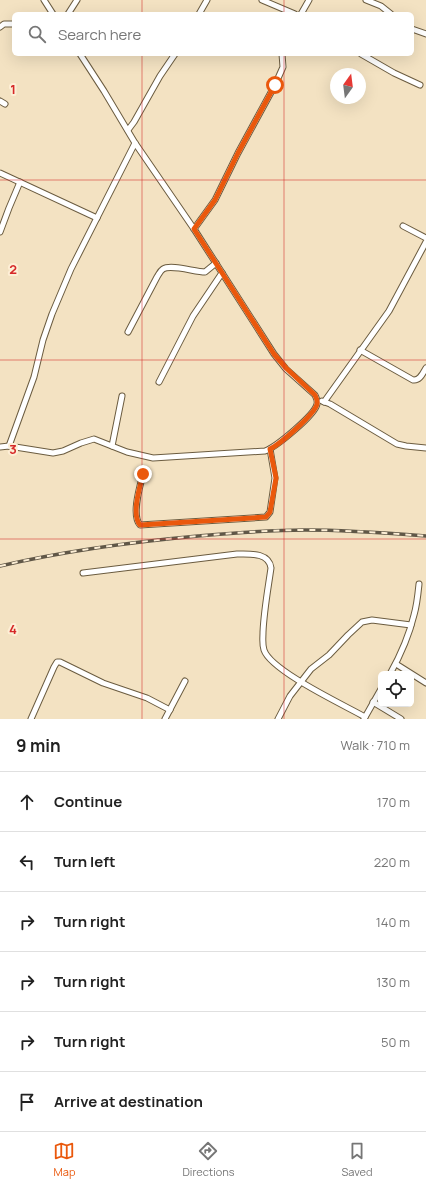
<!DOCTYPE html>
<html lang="en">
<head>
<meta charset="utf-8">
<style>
  :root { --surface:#fff; --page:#f2f2f2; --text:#222; --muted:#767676; --line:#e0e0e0; --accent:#ea580c }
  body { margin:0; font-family:Manrope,sans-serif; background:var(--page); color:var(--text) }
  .controls { position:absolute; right:12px; bottom:12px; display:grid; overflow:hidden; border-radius:6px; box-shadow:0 4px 16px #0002 }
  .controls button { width:36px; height:36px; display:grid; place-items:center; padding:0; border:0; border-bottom:1px solid var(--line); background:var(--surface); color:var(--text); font:20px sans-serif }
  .compass { position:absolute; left:330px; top:68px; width:36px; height:36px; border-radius:50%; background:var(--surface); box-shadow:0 4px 16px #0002; rotate:14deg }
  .stop { position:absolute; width:12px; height:12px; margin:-9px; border:3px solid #ea580c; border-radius:50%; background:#fff }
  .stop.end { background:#ea580c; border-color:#fff; box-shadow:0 1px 4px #0008 }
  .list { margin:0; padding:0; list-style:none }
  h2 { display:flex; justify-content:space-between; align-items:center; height:52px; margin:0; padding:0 16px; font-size:17px }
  h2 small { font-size:13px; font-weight:400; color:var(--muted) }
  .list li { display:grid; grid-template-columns:26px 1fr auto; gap:12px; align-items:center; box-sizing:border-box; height:60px; padding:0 16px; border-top:1px solid var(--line) }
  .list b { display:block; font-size:15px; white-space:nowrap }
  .list em { font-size:13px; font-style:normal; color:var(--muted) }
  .icon { flex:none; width:22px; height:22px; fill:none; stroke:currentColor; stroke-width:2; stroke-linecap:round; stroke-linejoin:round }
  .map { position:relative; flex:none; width:426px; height:719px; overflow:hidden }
  .search { position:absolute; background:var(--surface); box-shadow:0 4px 16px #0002; left:12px; right:12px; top:12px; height:44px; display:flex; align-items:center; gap:10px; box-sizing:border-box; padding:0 14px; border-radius:6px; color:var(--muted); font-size:15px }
  .sheet { height:412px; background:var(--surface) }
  nav { display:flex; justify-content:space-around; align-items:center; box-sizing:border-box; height:56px; border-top:1px solid var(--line); background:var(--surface); font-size:11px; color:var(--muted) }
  nav a { display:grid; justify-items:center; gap:2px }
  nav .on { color:var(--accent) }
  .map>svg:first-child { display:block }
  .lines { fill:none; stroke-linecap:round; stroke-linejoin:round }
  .street-casing { stroke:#6b5c40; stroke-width:7 }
  .street { stroke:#fff; stroke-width:5 }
  .rail-casing { stroke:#605747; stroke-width:3.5 }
  .rail { stroke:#fdefd6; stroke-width:2; stroke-dasharray:6; stroke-linecap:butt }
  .route { stroke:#ea580c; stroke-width:5 }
  .grid { fill:none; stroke:#d62828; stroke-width:1; stroke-opacity:0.55 }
  .grid-label { font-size:13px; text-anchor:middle; font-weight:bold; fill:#d62828; stroke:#fdefd6; stroke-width:4; stroke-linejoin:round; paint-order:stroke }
</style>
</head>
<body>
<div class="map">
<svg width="426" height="719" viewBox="0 0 426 719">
  <rect width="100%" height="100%" fill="#f3e2c2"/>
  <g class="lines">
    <g class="street-casing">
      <g id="street">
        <path d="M44,0L53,14"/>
        <path d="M262,0L295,14"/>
        <path d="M366,0L381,6L391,14"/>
        <path d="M68,14L77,0"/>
        <path d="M199,14L207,0"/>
        <path d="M301,14L309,0"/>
        <path d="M0,27L4,24H14"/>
        <path d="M412,29L426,34"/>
        <path d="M361,54L394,73L420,85"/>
        <path d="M0,101L5,104"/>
        <path d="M128,130L134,122L160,76L175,54"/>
        <path d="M0,173L97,218"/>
        <path d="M403,226L426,238"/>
        <path d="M194,229L215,200L238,153L275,85L283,67L282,54"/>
        <path d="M0,232L9,208L20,182"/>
        <path d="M128,332L157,277C159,274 160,271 163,269C171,264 195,272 205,272L216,263"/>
        <path d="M360,350L413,380C420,381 423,373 426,368"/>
        <path d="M159,382L193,316L222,273"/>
        <path d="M322,401L330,404L397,444L406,446L426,448"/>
        <path d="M324,402L389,311L426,242"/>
        <path d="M9,446L34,377L43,340L52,314L71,269L135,143"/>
        <path d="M112,446L122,396"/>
        <path d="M0,447L9,446L53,453L63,451L81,443L94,439L127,452L153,458L265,451C276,447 315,415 317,404C318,400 316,398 315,395L286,369L274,354L194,229L135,143L104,91L80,54"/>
        <path d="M143,474C140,486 131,515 140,525L266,517L270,512L275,478L270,449"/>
        <path d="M83,573L237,554C249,554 269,552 271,568C268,589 264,610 263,632C263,638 262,644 264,650C271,671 344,705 365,717"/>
        <path d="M396,664L426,683"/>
        <path d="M390,674C400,656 409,636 414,615C417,605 418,594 419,584"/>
        <path d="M373,702L401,719"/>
        <path d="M31,719L54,667L57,662H60L103,683L147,698L170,710"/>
        <path d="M165,719L185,681"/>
        <path d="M278,719L290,696L311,669L329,655L348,635L362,622L372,620L411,625"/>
        <path d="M364,719L381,689"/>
      </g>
    </g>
    <use href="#street" class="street"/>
    <g class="rail-casing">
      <path id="rail" d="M0,566C65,551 131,542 198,536C234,533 269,530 305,530C345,530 386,533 426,536"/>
    </g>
    <use href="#rail" class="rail"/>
  </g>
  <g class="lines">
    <path class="route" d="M143,474C140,486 131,515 140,525L266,517L270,512L276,478L270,449C280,444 315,414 317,404C318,400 316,398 315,395L286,368L274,354L194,229L215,200L238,153L275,85"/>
  </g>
  <path class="grid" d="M142,0V14M284,0V14M142,54V719M284,54V719M0,180H426M0,360H426M0,539H426"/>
  <g class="grid-label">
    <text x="13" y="94">1</text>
    <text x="13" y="274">2</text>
    <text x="13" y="454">3</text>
    <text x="13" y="634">4</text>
  </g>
</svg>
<div class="controls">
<button><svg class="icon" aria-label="locate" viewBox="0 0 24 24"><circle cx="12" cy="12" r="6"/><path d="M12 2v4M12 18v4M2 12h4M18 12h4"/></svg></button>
</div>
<svg class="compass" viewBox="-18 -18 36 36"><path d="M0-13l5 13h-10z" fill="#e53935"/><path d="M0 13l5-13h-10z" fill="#767676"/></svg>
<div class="stop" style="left:275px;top:85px"></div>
<div class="stop end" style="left:143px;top:474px"></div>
<div class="search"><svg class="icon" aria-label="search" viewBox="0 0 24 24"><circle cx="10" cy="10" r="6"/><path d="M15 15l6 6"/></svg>Search here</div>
</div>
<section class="sheet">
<h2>9 min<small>Walk · 710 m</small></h2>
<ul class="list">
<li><svg class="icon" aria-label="ahead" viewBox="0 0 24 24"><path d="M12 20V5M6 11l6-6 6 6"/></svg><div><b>Continue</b></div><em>170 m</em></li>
<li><svg class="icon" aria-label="left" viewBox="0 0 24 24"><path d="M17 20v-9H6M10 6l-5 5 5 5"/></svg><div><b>Turn left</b></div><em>220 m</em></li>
<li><svg class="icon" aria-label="right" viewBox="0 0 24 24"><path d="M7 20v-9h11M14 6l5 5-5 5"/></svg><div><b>Turn right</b></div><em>140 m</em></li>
<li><svg class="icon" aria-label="right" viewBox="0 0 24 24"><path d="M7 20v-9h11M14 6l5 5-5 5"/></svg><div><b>Turn right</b></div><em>130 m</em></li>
<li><svg class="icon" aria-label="right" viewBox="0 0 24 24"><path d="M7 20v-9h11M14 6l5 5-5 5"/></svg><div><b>Turn right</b></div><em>50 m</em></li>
<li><svg class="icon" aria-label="arrive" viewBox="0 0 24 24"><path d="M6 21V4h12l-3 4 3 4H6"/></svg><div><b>Arrive at destination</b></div></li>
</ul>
</section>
<nav>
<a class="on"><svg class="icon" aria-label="map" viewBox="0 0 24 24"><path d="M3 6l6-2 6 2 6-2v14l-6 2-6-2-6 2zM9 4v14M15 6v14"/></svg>Map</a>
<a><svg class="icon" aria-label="directions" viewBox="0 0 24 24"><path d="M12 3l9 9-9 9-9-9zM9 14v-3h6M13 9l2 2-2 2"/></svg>Directions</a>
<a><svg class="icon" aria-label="saved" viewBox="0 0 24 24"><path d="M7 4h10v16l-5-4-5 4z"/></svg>Saved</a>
</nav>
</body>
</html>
